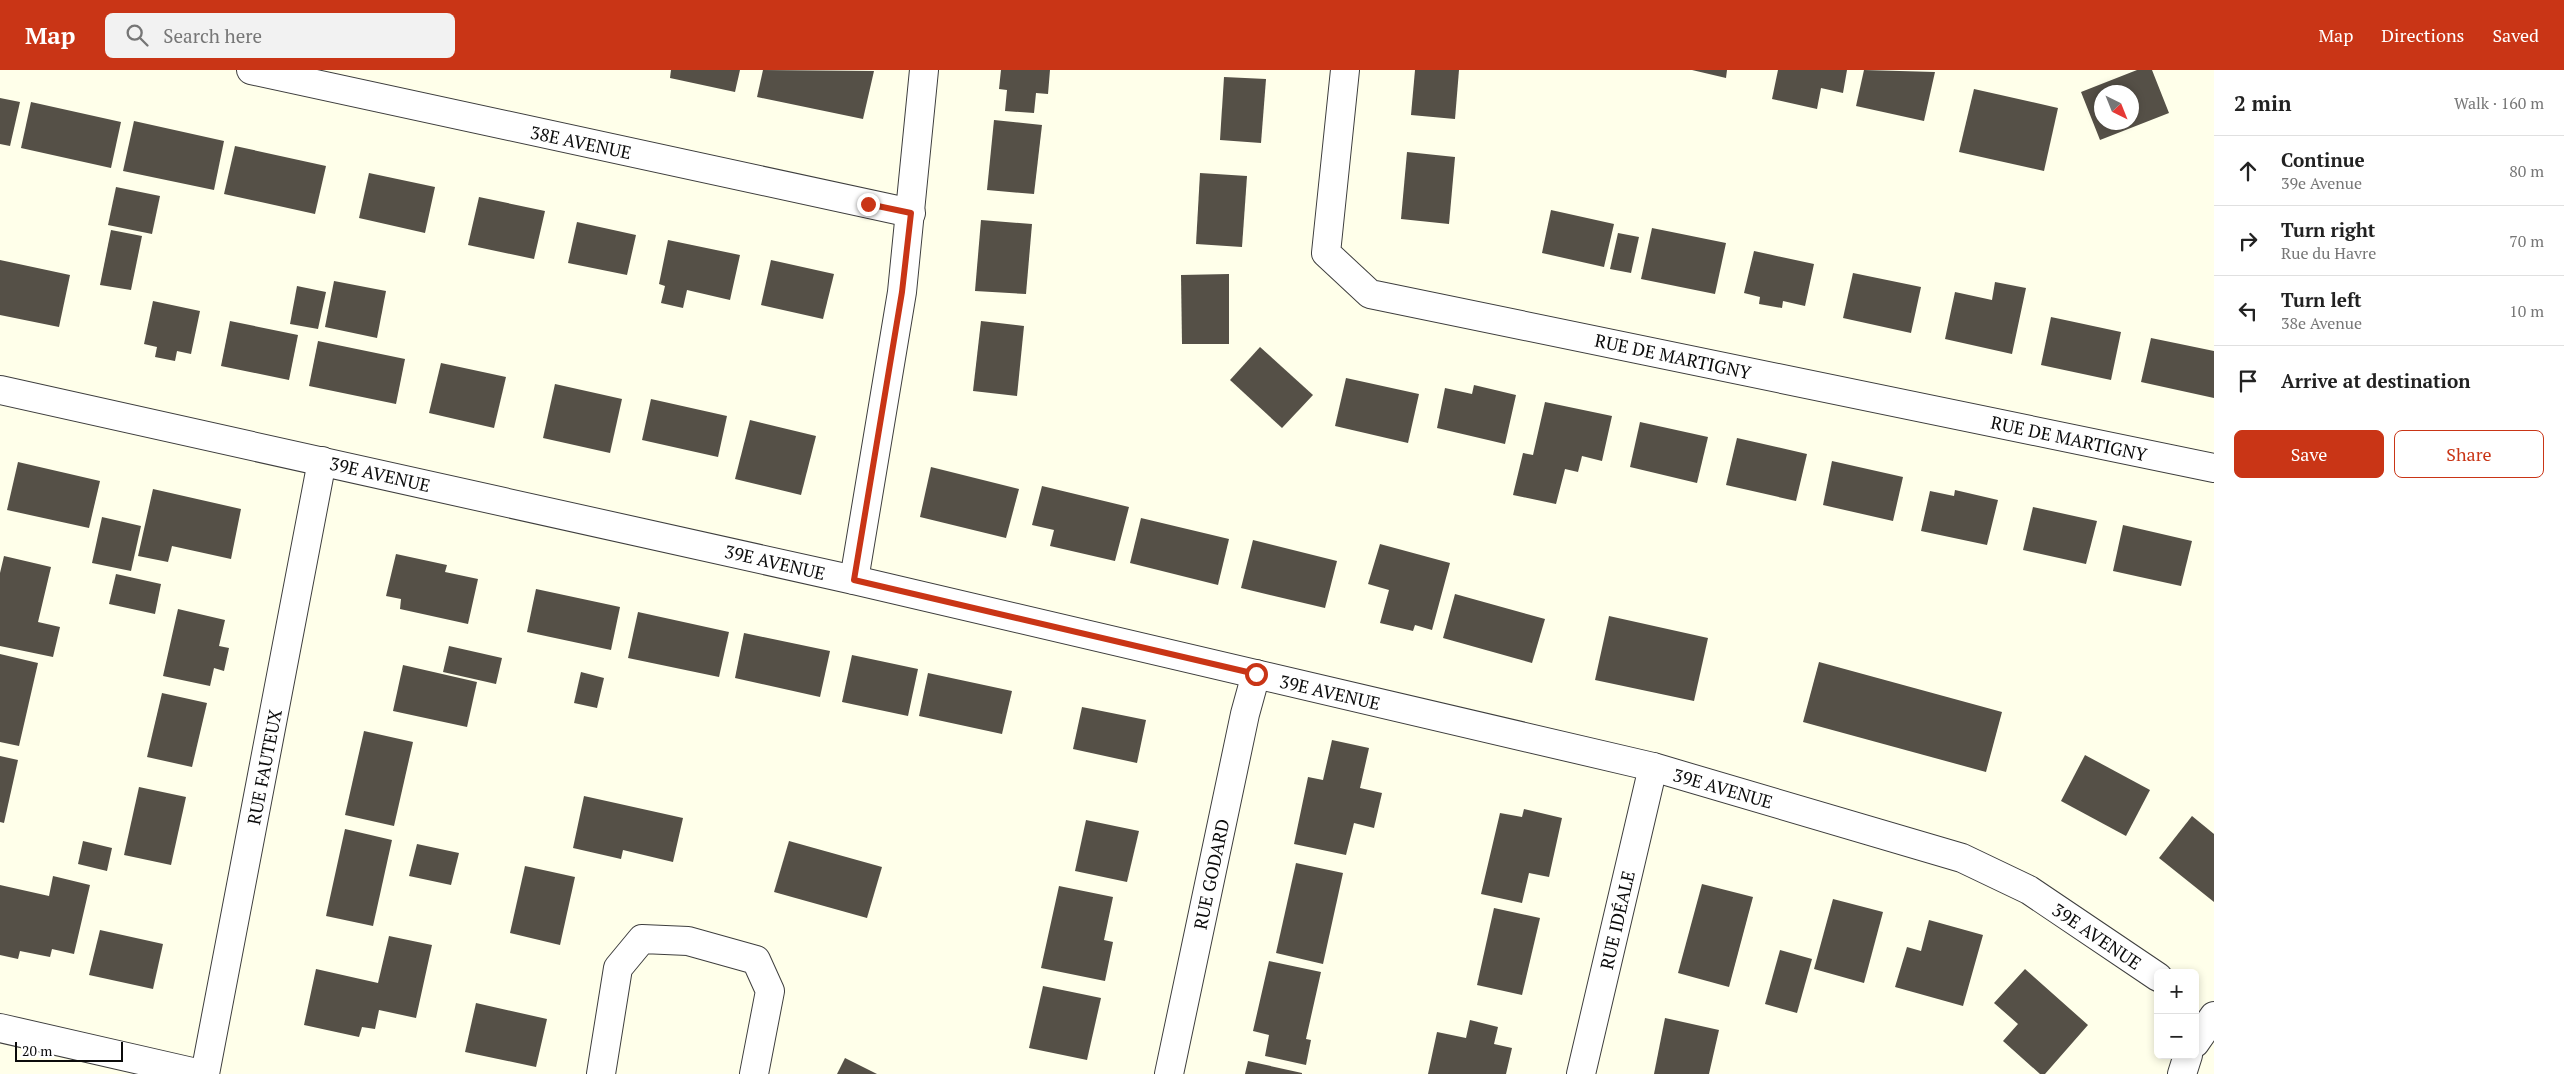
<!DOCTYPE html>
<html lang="en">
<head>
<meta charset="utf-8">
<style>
  :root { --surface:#fff; --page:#f2f2f2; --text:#222; --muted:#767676; --line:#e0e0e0; --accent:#c93516 }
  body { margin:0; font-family:"PT Serif",serif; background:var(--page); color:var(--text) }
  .controls { position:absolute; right:15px; bottom:15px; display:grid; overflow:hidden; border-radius:8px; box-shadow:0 2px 8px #0003 }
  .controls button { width:45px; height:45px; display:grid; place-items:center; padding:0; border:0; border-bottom:1px solid var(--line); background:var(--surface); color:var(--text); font:25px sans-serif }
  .compass { position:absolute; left:2094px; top:15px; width:45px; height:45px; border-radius:50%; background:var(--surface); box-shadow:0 2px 8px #0003; rotate:137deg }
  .scale { position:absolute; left:15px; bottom:12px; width:108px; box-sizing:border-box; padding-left:5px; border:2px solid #0b0b0b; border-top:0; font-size:14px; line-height:18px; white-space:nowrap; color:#0b0b0b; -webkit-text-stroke:4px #fff; paint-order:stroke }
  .stop { position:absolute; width:15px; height:15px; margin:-11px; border:4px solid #c93516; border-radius:50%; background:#fff }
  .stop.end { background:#c93516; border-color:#fff; box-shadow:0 1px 5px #0008 }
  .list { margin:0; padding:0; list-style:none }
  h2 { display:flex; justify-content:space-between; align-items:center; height:65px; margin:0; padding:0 20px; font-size:21px }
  h2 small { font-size:16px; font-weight:400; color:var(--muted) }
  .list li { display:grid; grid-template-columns:32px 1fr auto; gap:15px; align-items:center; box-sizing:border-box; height:70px; padding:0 20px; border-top:1px solid var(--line) }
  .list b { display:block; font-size:19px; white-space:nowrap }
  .list p { margin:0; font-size:16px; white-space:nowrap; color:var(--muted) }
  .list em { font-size:16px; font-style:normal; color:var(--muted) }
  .actions { display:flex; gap:10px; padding:15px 20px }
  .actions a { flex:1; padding:11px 0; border:1px solid var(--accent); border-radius:8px; text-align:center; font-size:18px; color:var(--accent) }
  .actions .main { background:var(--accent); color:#fff }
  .icon { flex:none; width:28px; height:28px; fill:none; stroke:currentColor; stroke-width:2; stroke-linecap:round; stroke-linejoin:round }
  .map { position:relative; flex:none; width:2214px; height:1004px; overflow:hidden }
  header { display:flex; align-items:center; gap:30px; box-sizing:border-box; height:70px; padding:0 25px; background:var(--accent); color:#fff }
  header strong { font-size:24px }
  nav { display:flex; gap:28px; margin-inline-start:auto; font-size:18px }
  .search { width:350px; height:45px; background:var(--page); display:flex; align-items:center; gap:12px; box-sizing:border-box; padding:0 18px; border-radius:8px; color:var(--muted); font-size:19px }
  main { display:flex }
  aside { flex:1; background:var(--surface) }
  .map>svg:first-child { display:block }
  .building { fill:#555047; fill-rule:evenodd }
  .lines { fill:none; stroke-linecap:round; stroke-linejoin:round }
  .street-casing { stroke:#3e3e3e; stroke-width:30 }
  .street { stroke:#fff; stroke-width:28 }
  .route { stroke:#c93516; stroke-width:6 }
  .labels { text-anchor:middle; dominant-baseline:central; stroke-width:5; stroke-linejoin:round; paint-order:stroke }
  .street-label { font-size:18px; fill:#0b0b0b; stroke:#fff }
</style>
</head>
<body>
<header>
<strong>Map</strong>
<div class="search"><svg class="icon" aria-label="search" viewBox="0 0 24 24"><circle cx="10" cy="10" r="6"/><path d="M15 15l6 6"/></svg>Search here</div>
<nav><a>Map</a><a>Directions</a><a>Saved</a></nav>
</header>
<main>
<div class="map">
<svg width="2214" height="1004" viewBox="0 0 2214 1004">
  <rect width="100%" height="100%" fill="#ffffea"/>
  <g class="building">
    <path d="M671,0H740L735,22L670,8Z"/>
    <path d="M763,0L874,1L863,49L757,27Z"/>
    <path d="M1001,0H1050L1048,24L1036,23L1034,43L1005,41L1007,20L999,19Z"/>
    <path d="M1415,0H1459L1455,49L1411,45Z"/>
    <path d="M1692,0H1727L1726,8Z"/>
    <path d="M1778,0H1847L1843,23L1821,18L1817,39L1772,29Z"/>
    <path d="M1864,0L1935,2L1924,51L1856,36Z"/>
    <path d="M2137,0H2152L2169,43L2100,70L2081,22ZM2102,22H2132V52H2102Z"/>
    <path d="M1224,7L1266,9L1261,73L1220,70Z"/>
    <path d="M1974,19L2058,38L2044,101L1959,82Z"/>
    <path d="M0,28L20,32L10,76L0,74Z"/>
    <path d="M31,32L121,52L111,98L21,78Z"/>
    <path d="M994,50L1042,55L1034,124L987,120Z"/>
    <path d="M134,51L224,71L214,120L123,101Z"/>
    <path d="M235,76L326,96L315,144L224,124Z"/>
    <path d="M1407,82L1455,87L1449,154L1401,149Z"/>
    <path d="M369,103L435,117L425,163L359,148Z"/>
    <path d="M1200,103L1247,106L1242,177L1196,174Z"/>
    <path d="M116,117L160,126L152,164L108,155Z"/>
    <path d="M479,127L545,141L534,189L468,175Z"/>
    <path d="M1551,140L1614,154L1604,197L1542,183Z"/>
    <path d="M981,150L1032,154L1026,224L975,221Z"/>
    <path d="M577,152L636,165L627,205L568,193Z"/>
    <path d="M1652,158L1726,173L1715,224L1641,209Z"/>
    <path d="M111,160L142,166L131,220L100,215Z"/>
    <path d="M1618,163L1639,167L1631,203L1610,199Z"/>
    <path d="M668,170L740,185L730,230L687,220L683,238L661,233L665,216L659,214Z"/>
    <path d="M1754,181L1814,194L1805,236L1783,231L1782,238L1759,234L1760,227L1744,223Z"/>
    <path d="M0,190L70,205L59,257L0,245Z"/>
    <path d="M771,190L834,204L823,249L761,235Z"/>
    <path d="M1853,203L1921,217L1911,263L1843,248Z"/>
    <path d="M1229,204V274H1182L1181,205Z"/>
    <path d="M334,211L386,221L377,268L325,257Z"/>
    <path d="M1995,212L2026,218L2012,284L1945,269L1955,222L1992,230Z"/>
    <path d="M297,216L326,222L318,259L290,254Z"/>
    <path d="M153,231L200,241L191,284L177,281L175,291L155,287L157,277L144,274Z"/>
    <path d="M2051,247L2121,262L2111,310L2041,295Z"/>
    <path d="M230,251L298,265L289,310L221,296Z"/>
    <path d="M981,251L1024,256L1017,326L973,321Z"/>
    <path d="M2151,268L2214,281V328L2141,312Z"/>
    <path d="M318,271L405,289L396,334L309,316Z"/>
    <path d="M1260,277L1313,325L1282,358L1230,310Z"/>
    <path d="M441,293L506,307L494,358L429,343Z"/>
    <path d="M1346,308L1419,324L1408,373L1335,356Z"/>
    <path d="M555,314L622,329L610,383L543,368Z"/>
    <path d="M1474,315L1516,325L1505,374L1437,358L1445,318L1472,324Z"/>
    <path d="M651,329L727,346L718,387L642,370Z"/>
    <path d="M1545,332L1612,346L1602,391L1582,386L1578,402L1565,399L1556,434L1513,425L1523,383L1533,385Z"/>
    <path d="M750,350L816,366L801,425L735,409Z"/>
    <path d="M1640,352L1708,367L1697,413L1630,397Z"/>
    <path d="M1737,368L1807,384L1796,431L1726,415Z"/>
    <path d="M1832,391L1903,407L1893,451L1823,435Z"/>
    <path d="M18,392L100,411L89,458L7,440Z"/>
    <path d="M931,397L1019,419L1006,468L920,447Z"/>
    <path d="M1042,416L1129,437L1115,491L1050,476L1054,460L1032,455Z"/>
    <path d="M153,419L241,439L231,489L172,476L168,492L138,486Z"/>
    <path d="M1955,420L1998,430L1987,475L1921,461L1930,421L1954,426Z"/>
    <path d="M2033,437L2097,451L2086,494L2023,480Z"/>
    <path d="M102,447L141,456L131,501L92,493Z"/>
    <path d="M1141,448L1229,469L1218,515L1130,493Z"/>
    <path d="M2123,455L2192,471L2181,516L2113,501Z"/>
    <path d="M1253,470L1337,491L1325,538L1241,518Z"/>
    <path d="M1380,474L1450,493L1432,560L1415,555L1413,561L1380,553L1389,520L1368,514Z"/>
    <path d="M396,484L447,495L445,502L478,509L468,554L400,539L401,529L386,526Z"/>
    <path d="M4,486L51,497L38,552L60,557L53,587L0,576V503Z"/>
    <path d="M116,504L161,514L155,544L109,534Z"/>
    <path d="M536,519L620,537L611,580L527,562Z"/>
    <path d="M1455,524L1545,549L1532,593L1443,568Z"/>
    <path d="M178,539L225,550L219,576L229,578L224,601L214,598L210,616L163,606Z"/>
    <path d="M638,542L729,562L719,607L628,588Z"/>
    <path d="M1609,546L1708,568L1694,631L1595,610Z"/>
    <path d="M744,563L830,581L820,627L735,608Z"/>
    <path d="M449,576L502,588L496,614L443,602Z"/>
    <path d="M0,584L38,593L19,676L0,672Z"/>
    <path d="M852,585L918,599L908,646L842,632Z"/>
    <path d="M1819,592L2002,642L1986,702L1803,652Z"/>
    <path d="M403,595L477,612L467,657L393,641Z"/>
    <path d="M581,602L604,608L597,638L574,633Z"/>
    <path d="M928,603L1012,621L1002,664L919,646Z"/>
    <path d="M162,623L207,633L192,697L147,687Z"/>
    <path d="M1082,637L1146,650L1137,693L1073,679Z"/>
    <path d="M364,661L413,672L394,756L345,745Z"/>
    <path d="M1332,670L1369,678L1360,718L1382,723L1374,758L1354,753L1346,785L1294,774L1308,707L1323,710Z"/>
    <path d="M2085,685L2150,720L2126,766L2061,731Z"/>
    <path d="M0,686L18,690L4,753L0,752Z"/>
    <path d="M139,717L186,727L171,795L124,785Z"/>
    <path d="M584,726L683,748L673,792L623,780L621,789L573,778Z"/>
    <path d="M1524,739L1562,748L1549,807L1529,803L1522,833L1481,824L1500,743L1522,747Z"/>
    <path d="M2192,746L2214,764V832L2159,788Z"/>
    <path d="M1086,750L1139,761L1127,812L1075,801Z"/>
    <path d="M345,759L392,770L373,856L326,846Z"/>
    <path d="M83,771L112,778L107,801L78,794Z"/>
    <path d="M789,771L882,797L867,848L774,822Z"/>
    <path d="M417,774L459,783L451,815L409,806Z"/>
    <path d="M1296,793L1343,803L1323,894L1276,883Z"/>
    <path d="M525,796L575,807L560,875L510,863Z"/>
    <path d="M53,806L90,815L74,884L52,879L50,887L20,881L18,889L0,885V815L49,826Z"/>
    <path d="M1702,814L1753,827L1729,917L1678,903Z"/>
    <path d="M1059,816L1113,827L1104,870L1113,872L1105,911L1041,898Z"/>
    <path d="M1833,829L1883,842L1864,913L1814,899Z"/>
    <path d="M1494,838L1540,848L1522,925L1477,915Z"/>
    <path d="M1929,850L1983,865L1963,936L1895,917L1907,877L1921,881Z"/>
    <path d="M100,860L163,874L153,919L89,905Z"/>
    <path d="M389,866L432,875L416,948L379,940L375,959L362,957L359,967L304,955L316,899L378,913Z"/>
    <path d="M1780,880L1812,889L1797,943L1765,934Z"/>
    <path d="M1269,891L1321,902L1306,969L1311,970L1306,995L1265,986L1269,965L1253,961Z"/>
    <path d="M2025,899L2088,955L2045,1004H2040L2003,971L2018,954L1994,933Z"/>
    <path d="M1043,916L1101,928L1087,990L1029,978Z"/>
    <path d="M476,933L547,949L536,997L465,982Z"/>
    <path d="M1665,948L1719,960L1709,1004H1654Z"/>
    <path d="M1470,950L1498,957L1494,974L1512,978L1506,1004H1428L1437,962L1466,968Z"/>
    <path d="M845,988L877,1004H837Z"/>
    <path d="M1248,991L1302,1003V1004H1245Z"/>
  </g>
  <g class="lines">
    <g class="street-casing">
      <g id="street">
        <path d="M251,0L911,143"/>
        <path d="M1345,0L1326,183L1370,224L2214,398"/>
        <path d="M0,320L854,510L1653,697L1962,788L2029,820L2158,907"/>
        <path d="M854,510L902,222L924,0"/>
        <path d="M0,958L201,1004"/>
        <path d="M2195,973L2214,946"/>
        <path d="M205,1004L322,391"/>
        <path d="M601,1004L618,898L642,869L688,871L756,890L770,921L754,1004"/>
        <path d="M1169,1004L1245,644L1256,604"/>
        <path d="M1581,1004L1653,697"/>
        <path d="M2182,1004L2188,985"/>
      </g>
    </g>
    <use href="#street" class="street"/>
  </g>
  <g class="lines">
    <path class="route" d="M868,134L911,143L902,222L854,510L1256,604"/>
  </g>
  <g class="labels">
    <g class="street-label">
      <text transform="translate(581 72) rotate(12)">38E AVENUE</text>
      <text transform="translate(1673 286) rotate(12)">RUE DE MARTIGNY</text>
      <text transform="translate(2069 368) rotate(12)">RUE DE MARTIGNY</text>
      <text transform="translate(380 404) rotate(13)">39E AVENUE</text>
      <text transform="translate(775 492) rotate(13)">39E AVENUE</text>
      <text transform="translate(1330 622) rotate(13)">39E AVENUE</text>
      <text transform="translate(264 697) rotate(-79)">RUE FAUTEUX</text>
      <text transform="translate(1723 718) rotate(16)">39E AVENUE</text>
      <text transform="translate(1211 804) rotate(-78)">RUE GODARD</text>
      <text transform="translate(1617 850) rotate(-77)">RUE IDÉALE</text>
      <text transform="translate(2097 866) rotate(34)">39E AVENUE</text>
    </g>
  </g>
</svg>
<div class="controls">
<button>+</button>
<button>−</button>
</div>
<svg class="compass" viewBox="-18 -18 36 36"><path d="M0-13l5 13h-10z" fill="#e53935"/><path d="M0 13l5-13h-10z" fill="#767676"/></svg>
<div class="scale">20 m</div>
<div class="stop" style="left:1256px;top:604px"></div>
<div class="stop end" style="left:868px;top:134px"></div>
</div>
<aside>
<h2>2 min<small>Walk · 160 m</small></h2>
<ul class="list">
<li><svg class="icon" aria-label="ahead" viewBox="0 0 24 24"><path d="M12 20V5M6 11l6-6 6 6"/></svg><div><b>Continue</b><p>39e Avenue</p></div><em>80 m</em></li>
<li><svg class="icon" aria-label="right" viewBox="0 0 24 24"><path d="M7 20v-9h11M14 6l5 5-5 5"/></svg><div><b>Turn right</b><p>Rue du Havre</p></div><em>70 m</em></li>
<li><svg class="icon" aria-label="left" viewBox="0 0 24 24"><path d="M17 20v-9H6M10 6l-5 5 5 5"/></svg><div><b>Turn left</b><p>38e Avenue</p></div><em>10 m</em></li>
<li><svg class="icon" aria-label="arrive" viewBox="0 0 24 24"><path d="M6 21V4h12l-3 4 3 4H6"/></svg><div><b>Arrive at destination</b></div></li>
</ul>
<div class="actions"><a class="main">Save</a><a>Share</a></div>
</aside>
</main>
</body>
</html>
